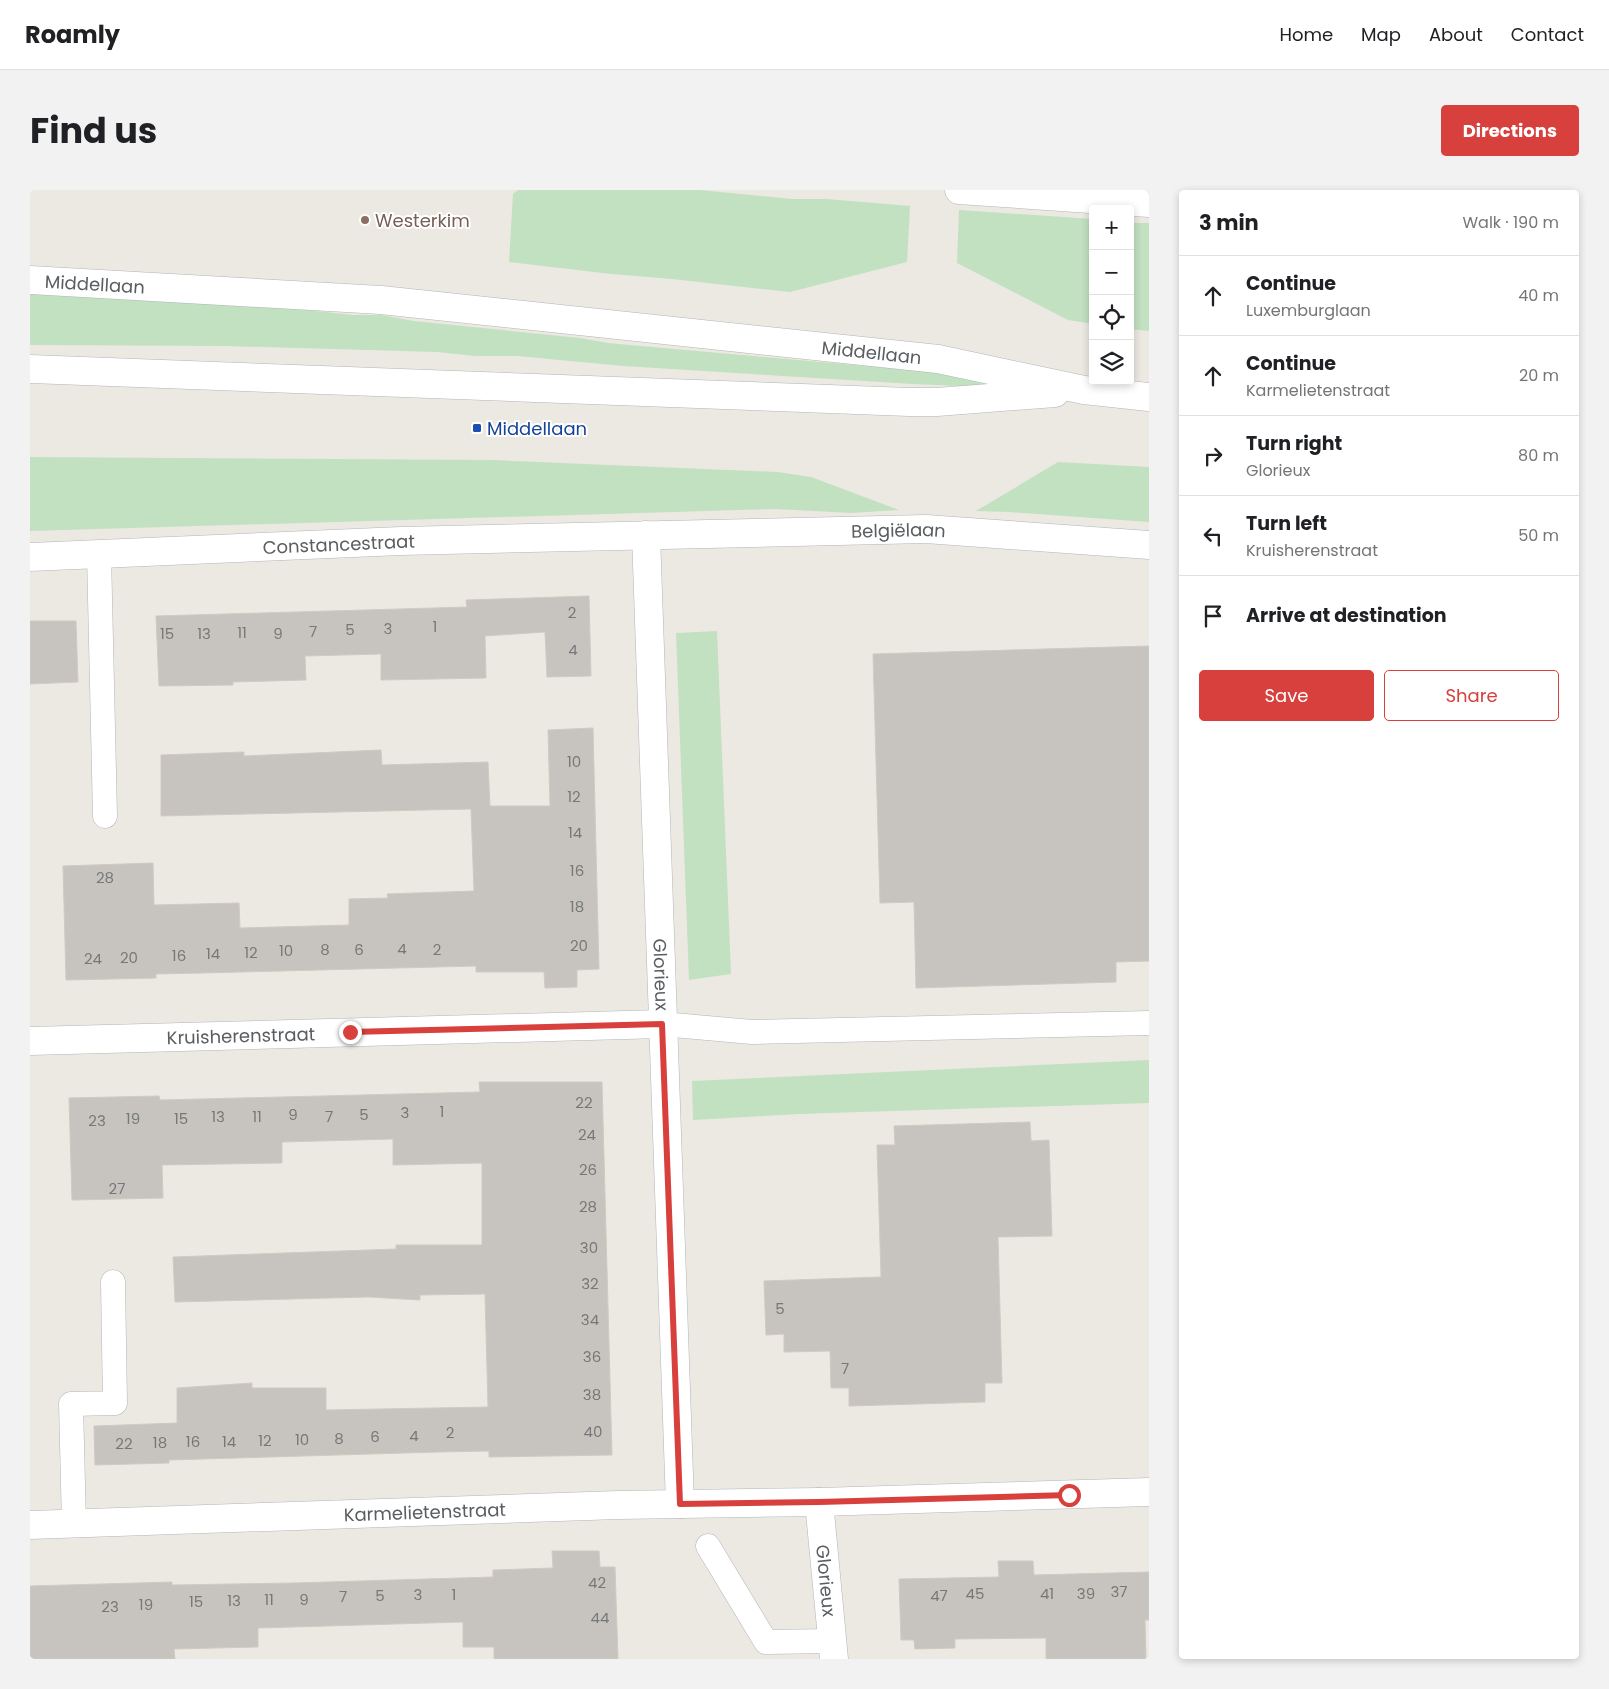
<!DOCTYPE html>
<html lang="en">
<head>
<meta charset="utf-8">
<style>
  :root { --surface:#fff; --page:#f2f2f2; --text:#202124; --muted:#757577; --line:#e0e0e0; --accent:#d7403c }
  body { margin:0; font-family:Poppins,sans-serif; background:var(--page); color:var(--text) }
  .controls { position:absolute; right:15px; top:15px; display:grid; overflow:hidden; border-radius:5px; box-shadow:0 2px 8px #0003 }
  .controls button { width:45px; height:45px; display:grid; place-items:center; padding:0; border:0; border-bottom:1px solid var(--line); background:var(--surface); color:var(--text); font:25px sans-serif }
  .stop { position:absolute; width:15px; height:15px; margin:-11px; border:4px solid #d7403c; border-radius:50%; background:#fff }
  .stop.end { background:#d7403c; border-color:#fff; box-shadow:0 1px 5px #0008 }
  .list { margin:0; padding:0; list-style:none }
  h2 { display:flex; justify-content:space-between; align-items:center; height:65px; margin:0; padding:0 20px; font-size:21px }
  h2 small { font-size:16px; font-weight:400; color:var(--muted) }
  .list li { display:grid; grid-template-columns:32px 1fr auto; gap:15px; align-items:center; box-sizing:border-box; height:80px; padding:0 20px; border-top:1px solid var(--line) }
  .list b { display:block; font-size:19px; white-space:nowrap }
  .list p { margin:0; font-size:16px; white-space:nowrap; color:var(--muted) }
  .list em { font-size:16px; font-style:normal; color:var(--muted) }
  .actions { display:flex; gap:10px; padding:15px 20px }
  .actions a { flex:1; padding:11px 0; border:1px solid var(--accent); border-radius:5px; text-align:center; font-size:18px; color:var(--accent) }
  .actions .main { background:var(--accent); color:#fff }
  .icon { flex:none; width:28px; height:28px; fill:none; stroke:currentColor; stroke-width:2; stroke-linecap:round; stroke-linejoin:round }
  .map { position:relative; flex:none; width:1119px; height:1469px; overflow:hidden; border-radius:5px }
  header { display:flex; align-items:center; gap:30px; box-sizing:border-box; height:70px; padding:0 25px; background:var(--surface); border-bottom:1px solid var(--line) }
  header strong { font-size:24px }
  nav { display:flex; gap:28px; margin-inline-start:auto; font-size:18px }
  .intro { display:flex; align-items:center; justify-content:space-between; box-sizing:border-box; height:120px; padding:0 30px }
  h1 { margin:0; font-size:35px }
  .button { padding:12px 22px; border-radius:5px; background:var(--accent); color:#fff; font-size:18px; font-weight:700 }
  main { display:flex; gap:30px; padding:0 30px }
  aside { flex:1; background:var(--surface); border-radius:5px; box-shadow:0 2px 8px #0003 }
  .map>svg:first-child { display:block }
  .green { fill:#c2e1c1 }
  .building { fill:#c7c4bf; stroke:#d0cac1 }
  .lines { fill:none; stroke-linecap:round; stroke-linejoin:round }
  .service-casing { stroke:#b2b5b8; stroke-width:25 }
  .minor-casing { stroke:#b2b5b8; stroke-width:29 }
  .secondary-casing { stroke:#b1b5b8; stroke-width:29 }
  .service { stroke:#fff; stroke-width:24 }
  .minor { stroke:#fff; stroke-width:28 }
  .secondary { stroke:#fff; stroke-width:28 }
  .route { stroke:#d7403c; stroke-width:6 }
  .education-dot { fill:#8d6e63; stroke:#fff; stroke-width:2 }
  .transit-dot { fill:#1a4fb4; stroke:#fff; stroke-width:2 }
  .labels { text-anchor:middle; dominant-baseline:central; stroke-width:4; stroke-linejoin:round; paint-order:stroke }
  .number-label { font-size:15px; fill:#757878 }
  .education-label { font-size:18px; fill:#785e54; stroke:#fff; text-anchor:start }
  .street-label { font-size:18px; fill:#5a5e61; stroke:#fff }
  .transit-label { font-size:18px; fill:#164399; stroke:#fff; text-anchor:start }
</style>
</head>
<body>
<header>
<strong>Roamly</strong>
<nav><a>Home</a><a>Map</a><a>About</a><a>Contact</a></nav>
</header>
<div class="intro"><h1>Find us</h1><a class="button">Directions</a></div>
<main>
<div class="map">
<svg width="1119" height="1469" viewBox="0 0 1119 1469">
  <rect width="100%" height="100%" fill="#ece9e2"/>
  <g class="green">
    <path d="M488,0H670L762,9H797L880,16L877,72L760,102L642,89L581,84L479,72L483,4Z"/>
    <path d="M929,20L1063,29V134L1038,130L927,73Z"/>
    <path d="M1100,33H1119V141L1100,139Z"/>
    <path d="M0,100L232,115L323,125H351L384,131L550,148L578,153L926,184L961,192L952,197L883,194L593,176L487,166H445L407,162L195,156L0,155Z"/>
    <path d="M0,267L463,270L748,282L781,287L869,320L821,323L745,319L0,341Z"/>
    <path d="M1028,272L1119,277V332L979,322L946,321Z"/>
    <path d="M687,441L701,784L659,790L646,443Z"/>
    <path d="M1119,870V913L769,924L663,930L662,891Z"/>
  </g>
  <g class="building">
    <path d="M559,406L561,486L517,487L515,442L455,446L456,488L351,490V464L275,466L276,490L203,492V495L129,496L126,426L437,417L436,410Z"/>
    <path d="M0,431H46L48,492L0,494Z"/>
    <path d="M1119,456V771L1086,772V792L886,798L884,712L850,713L843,464Z"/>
    <path d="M563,538L569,779L547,780V797L515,798L514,782H446V776L173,783L126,784V788L36,790L33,676L123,673L124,715L209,713L210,738L319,735V709L358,708L357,704L444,701L441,619L131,626V565L214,562V566L351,560L352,575L458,572L460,616H520L518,540Z"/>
    <path d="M449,892H572L582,1265L459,1267V1261L409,1262L139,1270V1273L65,1275L64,1236L147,1233V1198L222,1193V1198H296V1220L458,1217L455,1104L390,1105V1110L339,1107L145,1112L143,1067L366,1059V1055H452V973L363,975V949L252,952V973L132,975L133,1008L42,1010L39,908L129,906L130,910L450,902Z"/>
    <path d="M1000,932L1001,951L1019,950L1022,1046L968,1047L972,1193H955V1212L819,1216V1198H801L800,1161L754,1162V1144L736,1145L734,1091L851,1087L847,955H865L864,936Z"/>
    <path d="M522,1361H569L570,1377H585L588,1469H464V1457H433V1432L228,1438V1457L144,1459L145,1469H0V1396L142,1392V1395L264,1393L463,1387V1380L523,1378Z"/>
    <path d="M968,1371H1003L1004,1385L1119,1382V1430H1115L1116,1469H1016V1448L925,1449V1458L885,1459L884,1450H871L869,1389L969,1387Z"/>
  </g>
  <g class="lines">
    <g class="service-casing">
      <g id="service">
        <path d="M69,364L75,626"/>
        <path d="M632,834L722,842L1119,833"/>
        <path d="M44,1334L41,1214L85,1213L83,1092"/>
        <path d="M678,1356L736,1452L802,1451"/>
      </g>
    </g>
    <g class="minor-casing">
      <g id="minor">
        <path d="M929,0L1119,13"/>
        <path id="s1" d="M616,345L650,1314"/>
        <path id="s2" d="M0,367L371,351L896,339L1119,355"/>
        <path id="s3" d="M0,851L632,834"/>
        <path id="s4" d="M789,1312L804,1469"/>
        <path id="s5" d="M0,1335L588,1315L789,1312L1119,1302"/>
      </g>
    </g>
    <g class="secondary-casing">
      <g id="secondary">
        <path id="s6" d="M0,90L351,110L908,169L1054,200L1119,207"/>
        <path d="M0,179L879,212H907L1025,203"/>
      </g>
    </g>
    <use href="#service" class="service"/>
    <use href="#minor" class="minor"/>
    <use href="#secondary" class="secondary"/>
  </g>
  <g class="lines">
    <path class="route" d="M320,842L632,834L650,1314L789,1312L1039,1305"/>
  </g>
  <circle class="education-dot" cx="335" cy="30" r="5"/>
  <rect class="transit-dot" x="442" y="233" width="10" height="10" rx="2.5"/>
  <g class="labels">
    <g class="number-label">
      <text x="542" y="422">2</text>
      <text x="405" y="436">1</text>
      <text x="358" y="438">3</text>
      <text x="320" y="439">5</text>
      <text x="283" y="441">7</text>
      <text x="212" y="442">11</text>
      <text x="137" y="443">15</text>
      <text x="174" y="443">13</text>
      <text x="248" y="443">9</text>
      <text x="543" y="459">4</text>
      <text x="544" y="571">10</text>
      <text x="544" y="606">12</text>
      <text x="545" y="642">14</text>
      <text x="547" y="680">16</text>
      <text x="75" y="687">28</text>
      <text x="547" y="716">18</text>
      <text x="549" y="755">20</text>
      <text x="372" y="758">4</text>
      <text x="295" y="759">8</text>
      <text x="329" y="759">6</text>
      <text x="407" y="759">2</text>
      <text x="256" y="760">10</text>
      <text x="221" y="762">12</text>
      <text x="183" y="763">14</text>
      <text x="149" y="765">16</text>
      <text x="99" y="767">20</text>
      <text x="63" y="768">24</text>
      <text x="554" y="912">22</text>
      <text x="412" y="921">1</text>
      <text x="375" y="922">3</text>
      <text x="263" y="924">9</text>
      <text x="334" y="924">5</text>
      <text x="188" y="926">13</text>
      <text x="227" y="926">11</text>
      <text x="299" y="926">7</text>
      <text x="103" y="928">19</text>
      <text x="151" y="928">15</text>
      <text x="67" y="930">23</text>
      <text x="557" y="944">24</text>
      <text x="558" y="979">26</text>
      <text x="87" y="998">27</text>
      <text x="558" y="1016">28</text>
      <text x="559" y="1057">30</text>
      <text x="560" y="1093">32</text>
      <text x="750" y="1118">5</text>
      <text x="560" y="1129">34</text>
      <text x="562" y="1166">36</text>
      <text x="815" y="1178">7</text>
      <text x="562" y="1204">38</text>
      <text x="563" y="1241">40</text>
      <text x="420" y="1242">2</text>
      <text x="384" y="1245">4</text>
      <text x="345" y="1246">6</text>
      <text x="309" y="1248">8</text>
      <text x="272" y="1249">10</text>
      <text x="235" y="1250">12</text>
      <text x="163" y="1251">16</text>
      <text x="199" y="1251">14</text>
      <text x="130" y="1252">18</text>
      <text x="94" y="1253">22</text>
      <text x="567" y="1392">42</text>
      <text x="1089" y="1401">37</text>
      <text x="945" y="1403">45</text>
      <text x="1017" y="1403">41</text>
      <text x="1056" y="1403">39</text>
      <text x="388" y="1404">3</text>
      <text x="424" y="1404">1</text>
      <text x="350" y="1405">5</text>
      <text x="909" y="1405">47</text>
      <text x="313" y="1406">7</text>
      <text x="239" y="1409">11</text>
      <text x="274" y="1409">9</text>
      <text x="204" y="1410">13</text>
      <text x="166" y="1411">15</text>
      <text x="116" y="1414">19</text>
      <text x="80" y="1416">23</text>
      <text x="570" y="1427">44</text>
    </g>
    <g class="education-label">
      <text x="345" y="30">Westerkim</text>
    </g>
    <g class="street-label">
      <text stroke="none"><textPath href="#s6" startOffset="65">Middellaan</textPath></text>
      <text stroke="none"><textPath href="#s6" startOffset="845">Middellaan</textPath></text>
      <text stroke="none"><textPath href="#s2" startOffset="869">Belgiëlaan</textPath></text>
      <text stroke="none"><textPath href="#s2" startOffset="309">Constancestraat</textPath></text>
      <text stroke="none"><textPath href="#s1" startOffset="440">Glorieux</textPath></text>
      <text stroke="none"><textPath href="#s3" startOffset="211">Kruisherenstraat</textPath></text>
      <text stroke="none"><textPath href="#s5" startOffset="395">Karmelietenstraat</textPath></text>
      <text stroke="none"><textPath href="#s4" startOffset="79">Glorieux</textPath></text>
    </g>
    <g class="transit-label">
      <text x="457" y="238">Middellaan</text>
    </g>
  </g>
</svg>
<div class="controls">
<button>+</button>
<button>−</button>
<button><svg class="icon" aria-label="locate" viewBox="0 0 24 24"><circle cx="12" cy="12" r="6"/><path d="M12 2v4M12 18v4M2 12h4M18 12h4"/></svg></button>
<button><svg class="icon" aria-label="layers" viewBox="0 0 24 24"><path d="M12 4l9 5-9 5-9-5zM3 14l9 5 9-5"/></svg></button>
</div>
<div class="stop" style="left:1039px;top:1305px"></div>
<div class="stop end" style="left:320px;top:842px"></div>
</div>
<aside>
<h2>3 min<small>Walk · 190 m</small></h2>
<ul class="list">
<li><svg class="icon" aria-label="ahead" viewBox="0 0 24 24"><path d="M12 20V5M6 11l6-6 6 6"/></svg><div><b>Continue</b><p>Luxemburglaan</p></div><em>40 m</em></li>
<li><svg class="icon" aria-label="ahead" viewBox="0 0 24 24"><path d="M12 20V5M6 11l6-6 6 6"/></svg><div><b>Continue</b><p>Karmelietenstraat</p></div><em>20 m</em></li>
<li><svg class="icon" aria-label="right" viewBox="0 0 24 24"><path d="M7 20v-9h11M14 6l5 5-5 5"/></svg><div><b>Turn right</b><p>Glorieux</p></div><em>80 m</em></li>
<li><svg class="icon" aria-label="left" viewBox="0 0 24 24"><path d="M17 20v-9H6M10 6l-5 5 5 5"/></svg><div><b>Turn left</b><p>Kruisherenstraat</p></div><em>50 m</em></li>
<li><svg class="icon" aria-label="arrive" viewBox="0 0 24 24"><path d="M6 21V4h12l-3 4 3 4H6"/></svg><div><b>Arrive at destination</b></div></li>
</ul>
<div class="actions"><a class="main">Save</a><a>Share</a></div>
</aside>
</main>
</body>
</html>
